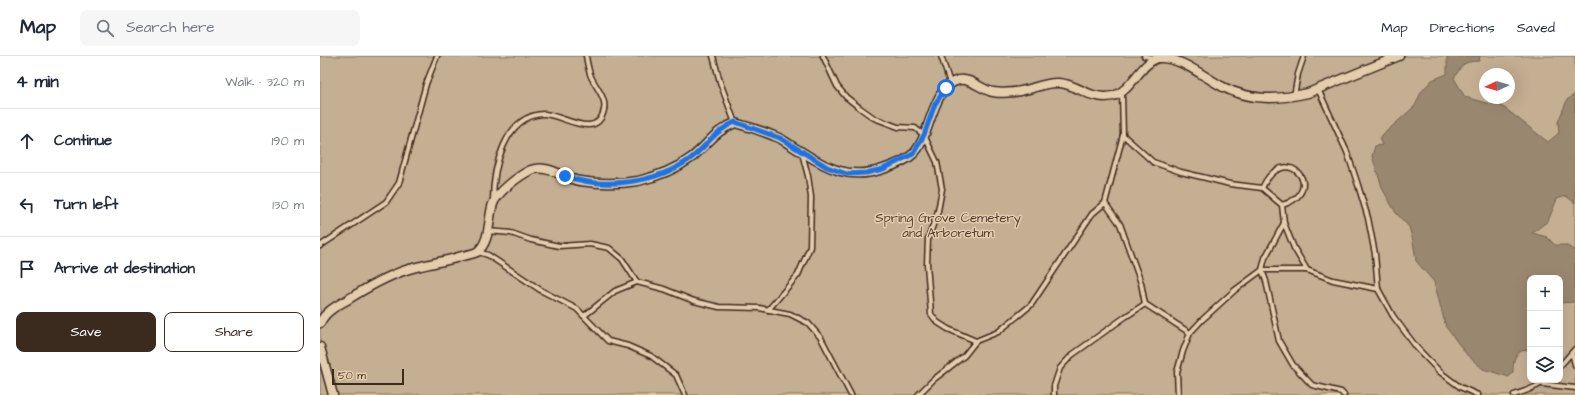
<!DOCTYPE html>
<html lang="en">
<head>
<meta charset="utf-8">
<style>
  :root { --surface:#fff; --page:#f6f6f7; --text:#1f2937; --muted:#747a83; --line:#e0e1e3; --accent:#3b2a1e }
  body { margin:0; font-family:"Architects Daughter",sans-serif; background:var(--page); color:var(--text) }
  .controls { position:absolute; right:12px; bottom:12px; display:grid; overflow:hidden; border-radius:8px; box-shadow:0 4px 16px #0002 }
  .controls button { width:36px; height:36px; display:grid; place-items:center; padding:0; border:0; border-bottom:1px solid var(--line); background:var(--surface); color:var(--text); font:20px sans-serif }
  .compass { position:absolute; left:1159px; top:12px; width:36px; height:36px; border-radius:50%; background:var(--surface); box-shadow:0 4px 16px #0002; rotate:266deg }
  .scale { position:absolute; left:12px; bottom:10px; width:72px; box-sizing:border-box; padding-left:4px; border:2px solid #3b2a1e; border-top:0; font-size:11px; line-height:14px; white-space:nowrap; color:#3b2a1e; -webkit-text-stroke:3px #e4cdad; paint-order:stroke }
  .stop { position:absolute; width:12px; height:12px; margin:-9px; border:3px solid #1a73e8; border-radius:50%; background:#fff }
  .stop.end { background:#1a73e8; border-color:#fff; box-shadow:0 1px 4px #0008 }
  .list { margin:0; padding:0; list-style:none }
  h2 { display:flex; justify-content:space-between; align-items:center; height:52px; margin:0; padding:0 16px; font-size:17px }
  h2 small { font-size:13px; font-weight:400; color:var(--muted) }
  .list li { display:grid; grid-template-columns:26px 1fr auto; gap:12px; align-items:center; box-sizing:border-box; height:64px; padding:0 16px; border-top:1px solid var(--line) }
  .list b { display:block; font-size:15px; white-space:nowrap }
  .list em { font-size:13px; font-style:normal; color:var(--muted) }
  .actions { display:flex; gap:8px; padding:12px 16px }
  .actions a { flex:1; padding:9px 0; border:1px solid var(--accent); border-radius:8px; text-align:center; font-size:14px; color:var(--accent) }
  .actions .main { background:var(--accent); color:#fff }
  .icon { flex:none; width:22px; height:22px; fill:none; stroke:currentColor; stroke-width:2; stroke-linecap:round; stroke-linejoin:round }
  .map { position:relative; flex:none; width:1255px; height:339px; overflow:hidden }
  header { display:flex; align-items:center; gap:24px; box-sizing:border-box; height:56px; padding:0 20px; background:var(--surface); border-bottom:1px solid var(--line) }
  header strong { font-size:19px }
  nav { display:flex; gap:22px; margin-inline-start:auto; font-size:14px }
  .search { width:280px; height:36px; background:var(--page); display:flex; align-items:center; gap:10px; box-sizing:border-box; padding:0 14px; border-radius:8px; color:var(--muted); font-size:15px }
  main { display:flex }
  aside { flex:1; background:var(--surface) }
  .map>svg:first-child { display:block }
  .green { fill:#c5af93; stroke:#806c58; fill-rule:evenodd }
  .water { fill:#9a876f; stroke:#74624f }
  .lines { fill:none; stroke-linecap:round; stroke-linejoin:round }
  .lane-casing { stroke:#3b2a1e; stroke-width:7 }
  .street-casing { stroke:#3b2a1e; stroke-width:11 }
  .lane { stroke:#e4cdad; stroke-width:4 }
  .street { stroke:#e4cdad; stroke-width:8 }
  .route { stroke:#1a73e8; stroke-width:5 }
  .labels { text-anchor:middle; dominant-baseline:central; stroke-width:3; stroke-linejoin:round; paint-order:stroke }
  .park-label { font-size:13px; fill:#503e30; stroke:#e4cdad }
</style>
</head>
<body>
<header>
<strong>Map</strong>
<div class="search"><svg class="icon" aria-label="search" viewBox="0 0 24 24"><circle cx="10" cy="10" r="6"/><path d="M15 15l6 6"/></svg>Search here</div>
<nav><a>Map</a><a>Directions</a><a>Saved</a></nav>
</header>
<main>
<aside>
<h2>4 min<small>Walk · 320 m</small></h2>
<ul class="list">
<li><svg class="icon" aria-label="ahead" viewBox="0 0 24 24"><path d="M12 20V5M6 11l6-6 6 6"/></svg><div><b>Continue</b></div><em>190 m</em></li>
<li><svg class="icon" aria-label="left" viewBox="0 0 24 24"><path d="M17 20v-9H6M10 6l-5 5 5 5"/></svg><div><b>Turn left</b></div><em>130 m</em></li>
<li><svg class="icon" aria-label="arrive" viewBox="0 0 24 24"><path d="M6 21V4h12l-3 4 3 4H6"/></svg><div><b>Arrive at destination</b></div></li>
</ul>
<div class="actions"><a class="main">Save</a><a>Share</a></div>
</aside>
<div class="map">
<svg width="1255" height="339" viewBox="0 0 1255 339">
  <rect width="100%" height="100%" fill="#e4cdad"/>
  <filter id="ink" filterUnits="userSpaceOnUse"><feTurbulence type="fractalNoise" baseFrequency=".025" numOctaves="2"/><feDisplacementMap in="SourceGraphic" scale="8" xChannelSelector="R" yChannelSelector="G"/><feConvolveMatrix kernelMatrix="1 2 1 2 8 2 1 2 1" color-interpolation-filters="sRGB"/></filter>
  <g filter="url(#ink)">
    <path class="green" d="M0,0H1255V339H0ZM1165,18H1189V42H1165ZM1210,222H1240V324H1210Z"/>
    <path class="water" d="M1127,0H1160L1159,5C1142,6 1143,8 1134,22L1145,41L1166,47L1177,48L1186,53L1228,86L1239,77L1238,66L1247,44L1255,38V147L1246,140L1237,143L1228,165L1212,177L1227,181L1235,189H1245L1255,194V246L1240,247V222H1210V294C1195,293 1193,304 1193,316L1189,321L1163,313L1147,299L1126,271L1114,226L1096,205L1093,185L1089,171L1076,157L1063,134L1052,100L1055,90L1062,89L1059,82L1095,50L1101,36L1112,24L1127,18Z"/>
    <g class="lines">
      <g class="lane-casing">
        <g id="lane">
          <path d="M393,0L400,26L415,67"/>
          <path d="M503,0L517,30L526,41L540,52L554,62L578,71L595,72L604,79L617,106L622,133L618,155L608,183L607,208L611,258L617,266L628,273L656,285"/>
          <path d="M621,0L630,27"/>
          <path d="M824,0L835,2"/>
          <path d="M998,33L1027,96L1038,129L1048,162L1055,198L1058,233L1073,260L1097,292L1120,316L1140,331L1158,339"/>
          <path d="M974,40L978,18L984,0"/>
          <path d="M803,79L833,106L861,116L886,122L910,128L942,132L962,149L964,167L945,202L942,214L946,225L959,285L973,309L992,329L1021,336L1024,339"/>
          <path d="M942,132C965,83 1009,135 962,149"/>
          <path d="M173,145C173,113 184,60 223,58C240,57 277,86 284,54C287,41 274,30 270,18C268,12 267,6 266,0"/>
          <path d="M785,147L800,168L821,227L825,248L870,277"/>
          <path d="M964,167L974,192L987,214"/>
          <path d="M168,175L191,177L211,184L239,190L270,188L289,192L302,203L317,226"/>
          <path d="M0,190L66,146L79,127L106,28L117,0"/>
          <path d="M158,196L168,199L222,235L257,253L288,285L308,290L331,300L356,319L365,339"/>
          <path d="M448,254L478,219L490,191L491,141L488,120L482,97"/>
          <path d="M264,260L295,235L317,226L344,233L374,245L399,251L439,252L470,258L488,267L501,282L531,339"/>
          <path d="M1252,297L1255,309"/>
          <path d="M1240,310L1255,293"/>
          <path d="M1222,328L1255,332"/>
          <path d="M598,339L613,324L644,300L656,285L678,276L711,249L772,158L785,147L803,79L802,37"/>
          <path d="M734,339V330L740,312L752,299L805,261L825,248"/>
          <path d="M858,339L857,316L863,295L870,277L882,264L915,234L942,214H987L1013,224L1058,233"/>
          <path d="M1194,339C1205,335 1217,332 1226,324"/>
        </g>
      </g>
      <g class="street-casing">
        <g id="street">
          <path d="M0,267C5,256 16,250 27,244C46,232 65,221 86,214C105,208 124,206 142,200C147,199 153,198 157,196C171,186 168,161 173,148C177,136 200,119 211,114C229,108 244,123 260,125C279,128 299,128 318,125C335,121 356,113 371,102C387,90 394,75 415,67C430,71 445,76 459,82C467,86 474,92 482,96C508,113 531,124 563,113C572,110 586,105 593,98C611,82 611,30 639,24C651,22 662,34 673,36C685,38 698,36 709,33C719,30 729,26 739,27C758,28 770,45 793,40C812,35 820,7 838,2C860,0 885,22 903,31C931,45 958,44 988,37L1079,0"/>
          <path d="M0,291L13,339"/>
        </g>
      </g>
      <use href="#lane" class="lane"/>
      <use href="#street" class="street"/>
    </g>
  </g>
  <g class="lines" filter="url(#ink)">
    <path class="route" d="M245,120C283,134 337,127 370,103C387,90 394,75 415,66L460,82L507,111L527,118L546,117L563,113L593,98L604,79L615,48L626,32"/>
  </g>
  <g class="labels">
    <g class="park-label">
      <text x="628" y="162">Spring Grove Cemetery<tspan x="628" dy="15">and Arboretum</tspan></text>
    </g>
  </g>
</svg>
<div class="controls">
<button>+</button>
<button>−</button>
<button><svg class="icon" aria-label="layers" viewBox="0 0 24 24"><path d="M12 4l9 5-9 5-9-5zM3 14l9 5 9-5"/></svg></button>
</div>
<svg class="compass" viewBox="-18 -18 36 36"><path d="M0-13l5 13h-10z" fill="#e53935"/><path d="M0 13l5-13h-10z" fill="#747a83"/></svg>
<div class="scale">50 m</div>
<div class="stop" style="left:626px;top:32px"></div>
<div class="stop end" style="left:245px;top:120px"></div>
</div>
</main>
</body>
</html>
